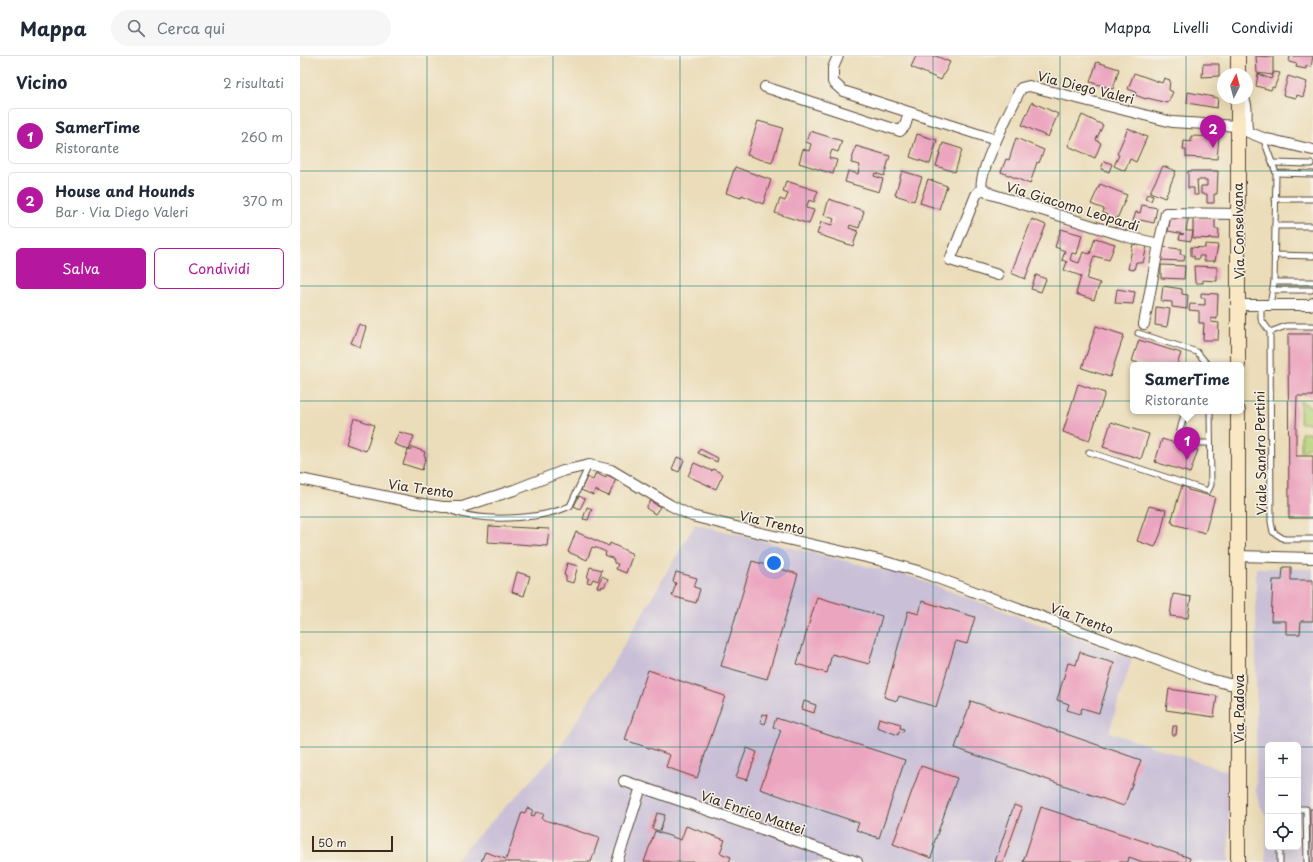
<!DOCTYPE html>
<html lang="it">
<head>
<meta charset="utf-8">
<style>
  :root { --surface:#fff; --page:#f6f6f7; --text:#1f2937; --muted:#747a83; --line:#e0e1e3; --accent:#b5179e }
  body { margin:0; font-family:"Playpen Sans",sans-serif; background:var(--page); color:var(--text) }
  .controls { position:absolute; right:12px; bottom:12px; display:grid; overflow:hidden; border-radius:6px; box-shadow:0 4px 16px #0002 }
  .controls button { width:36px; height:36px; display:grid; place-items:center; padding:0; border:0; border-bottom:1px solid var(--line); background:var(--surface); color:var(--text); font:20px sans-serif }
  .compass { position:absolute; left:917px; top:12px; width:36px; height:36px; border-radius:50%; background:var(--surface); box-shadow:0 4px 16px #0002; rotate:6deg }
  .scale { position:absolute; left:12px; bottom:10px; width:81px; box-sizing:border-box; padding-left:4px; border:2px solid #3b2a1e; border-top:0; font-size:11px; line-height:14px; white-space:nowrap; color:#3b2a1e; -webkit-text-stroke:3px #f7f3e8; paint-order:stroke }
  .you { position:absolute; left:474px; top:507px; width:14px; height:14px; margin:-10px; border:3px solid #fff; border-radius:50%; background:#1a73e8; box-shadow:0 0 0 6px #1a73e833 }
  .badge { display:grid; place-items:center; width:26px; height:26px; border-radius:50%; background:var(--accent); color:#fff; font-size:13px; font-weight:700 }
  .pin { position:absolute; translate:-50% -33px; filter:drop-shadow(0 1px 2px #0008) }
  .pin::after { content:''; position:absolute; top:21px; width:14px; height:12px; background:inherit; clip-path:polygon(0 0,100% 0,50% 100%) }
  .popup { position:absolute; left:830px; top:306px; width:114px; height:52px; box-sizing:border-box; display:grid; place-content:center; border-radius:6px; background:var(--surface); filter:drop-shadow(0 1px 3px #0005); font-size:13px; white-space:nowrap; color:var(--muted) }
  .popup b { font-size:15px; color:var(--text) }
  .popup::after { content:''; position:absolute; left:50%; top:100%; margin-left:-8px; border:8px solid transparent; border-top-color:var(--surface) }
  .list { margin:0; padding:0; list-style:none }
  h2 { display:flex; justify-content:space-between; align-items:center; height:52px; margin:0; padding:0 16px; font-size:17px }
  h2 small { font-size:13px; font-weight:400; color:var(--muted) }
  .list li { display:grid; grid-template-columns:26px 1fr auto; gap:12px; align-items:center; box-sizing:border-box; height:56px; margin:0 8px 8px; padding:0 8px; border:1px solid var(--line); border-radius:6px }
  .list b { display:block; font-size:15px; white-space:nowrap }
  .list p { margin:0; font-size:13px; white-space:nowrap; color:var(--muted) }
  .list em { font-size:13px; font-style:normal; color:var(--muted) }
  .actions { display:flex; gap:8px; padding:12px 16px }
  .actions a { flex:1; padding:9px 0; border:1px solid var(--accent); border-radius:6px; text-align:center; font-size:14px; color:var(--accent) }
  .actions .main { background:var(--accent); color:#fff }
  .icon { flex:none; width:22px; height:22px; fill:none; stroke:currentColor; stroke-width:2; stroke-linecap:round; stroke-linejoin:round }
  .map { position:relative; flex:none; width:1013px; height:806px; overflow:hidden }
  header { display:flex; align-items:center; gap:24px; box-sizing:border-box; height:56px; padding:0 20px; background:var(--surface); border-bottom:1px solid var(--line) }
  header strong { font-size:19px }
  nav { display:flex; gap:22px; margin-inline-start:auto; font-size:14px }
  .search { width:280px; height:36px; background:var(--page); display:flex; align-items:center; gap:10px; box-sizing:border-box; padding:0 14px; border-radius:22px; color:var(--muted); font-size:15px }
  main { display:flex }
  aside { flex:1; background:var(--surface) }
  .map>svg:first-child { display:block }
  .industrial { fill:#c9bfd7; fill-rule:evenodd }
  .green { fill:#b4d178; stroke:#787e4b }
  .building { fill:#eca5bf }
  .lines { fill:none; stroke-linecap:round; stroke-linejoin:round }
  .lane-casing { stroke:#554535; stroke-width:7 }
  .street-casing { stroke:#554535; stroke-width:12 }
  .secondary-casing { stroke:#554535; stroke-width:16 }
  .lane { stroke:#fff; stroke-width:5 }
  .street { stroke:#fff; stroke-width:10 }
  .secondary { stroke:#fae7c3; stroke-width:14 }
  .grid { fill:none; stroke:#0f766e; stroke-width:1; stroke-opacity:0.55 }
  .labels { text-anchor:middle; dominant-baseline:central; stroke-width:3; stroke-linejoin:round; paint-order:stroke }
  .street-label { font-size:13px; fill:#3b2a1e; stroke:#f7f3e8 }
</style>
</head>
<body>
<header>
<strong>Mappa</strong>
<div class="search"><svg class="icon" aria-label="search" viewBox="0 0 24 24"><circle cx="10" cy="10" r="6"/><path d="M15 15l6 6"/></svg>Cerca qui</div>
<nav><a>Mappa</a><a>Livelli</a><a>Condividi</a></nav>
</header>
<main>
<aside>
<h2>Vicino<small>2 risultati</small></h2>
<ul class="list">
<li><span class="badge">1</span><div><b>SamerTime</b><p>Ristorante</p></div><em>260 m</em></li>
<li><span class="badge">2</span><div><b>House and Hounds</b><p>Bar · Via Diego Valeri</p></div><em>370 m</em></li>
</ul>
<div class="actions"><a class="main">Salva</a><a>Condividi</a></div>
</aside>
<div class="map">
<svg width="1013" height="806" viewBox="0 0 1013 806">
  <rect width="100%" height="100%" fill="#f7f3e8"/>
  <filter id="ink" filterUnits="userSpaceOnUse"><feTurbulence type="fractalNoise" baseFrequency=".025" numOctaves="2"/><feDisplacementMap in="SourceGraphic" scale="8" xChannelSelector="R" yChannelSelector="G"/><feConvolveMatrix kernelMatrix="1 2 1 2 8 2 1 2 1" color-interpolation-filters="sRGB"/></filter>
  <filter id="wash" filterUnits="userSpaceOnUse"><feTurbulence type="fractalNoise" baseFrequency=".012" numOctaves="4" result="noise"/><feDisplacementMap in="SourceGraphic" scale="16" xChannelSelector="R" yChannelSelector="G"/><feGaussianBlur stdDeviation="0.9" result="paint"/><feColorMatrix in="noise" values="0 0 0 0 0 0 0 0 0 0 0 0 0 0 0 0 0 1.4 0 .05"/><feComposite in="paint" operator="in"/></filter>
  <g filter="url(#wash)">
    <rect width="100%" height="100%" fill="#ebddb9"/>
    <g class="industrial">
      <path d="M395,468L612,521L832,603L809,676L929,716V806H153L255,699L321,594Z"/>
      <path d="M956,512L1013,513V806H966V760L959,748L956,736ZM968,689H998V791H968Z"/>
    </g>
    <g class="green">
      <path d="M1000,345L1013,352V367H1000Z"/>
      <path d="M1001,377H1013V389L1001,396Z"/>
    </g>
    <g id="blocks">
      <g class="building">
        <path d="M616,0H636L650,6L641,24L611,11Z"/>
        <path d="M956,0L973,1V19L957,17Z"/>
        <path d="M990,0H1013L1011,11L1006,10V13L996,11L997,8L989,6Z"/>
        <path d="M797,6L819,13L813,33L790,26Z"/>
        <path d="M903,8H919V20L902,21Z"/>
        <path d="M974,16L980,17L974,32L972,31L971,34L956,30L958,18L971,23Z"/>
        <path d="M834,17L862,27L864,22L870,24L869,34L873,36L868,47L847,42L846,43L835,39L836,36L828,33Z"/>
        <path d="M988,20L1007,26L1003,41L997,39L996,42L983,39Z"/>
        <path d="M888,36L918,42L917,52L887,47Z"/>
        <path d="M732,46L758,58L748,81L722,69Z"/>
        <path d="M782,59L803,69L796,84L801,87L795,102L768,90Z"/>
        <path d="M458,65L483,72L472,107L447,99Z"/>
        <path d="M828,72L847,81L836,106L830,103L825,115L814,110L819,99L817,98Z"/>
        <path d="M510,75L542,85L538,96L532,94L529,102L537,104L533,118L499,107L503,93L509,95L511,88L506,86Z"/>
        <path d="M617,78L637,84L630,108L610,101Z"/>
        <path d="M891,80L919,81L917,103L886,101V94H883L884,85L891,86Z"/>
        <path d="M716,82L744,94L739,107L737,106L730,128L701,116L706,103L709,104Z"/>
        <path d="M643,87L662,93L655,116L636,110Z"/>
        <path d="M556,90L590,100L584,120L575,117L574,120L583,123L579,136L545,126L548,115L558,118L560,109L551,107Z"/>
        <path d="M804,105L812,108L809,116L801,113Z"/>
        <path d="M863,110L876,115L865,142L850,136Z"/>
        <path d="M435,111L471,124L463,148L442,139L441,142L426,137Z"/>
        <path d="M602,115L622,121L614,145L595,139Z"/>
        <path d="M888,115H918L917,138H914V147H907V138H901V130H907V124H897L898,139H894V132H888Z"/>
        <path d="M628,123L647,130L639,153L620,147Z"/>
        <path d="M486,125L518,135L514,146L509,144L506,152L514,154L509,168L475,157L480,143L485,145L488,138L483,136Z"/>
        <path d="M800,128L827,139L817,163L803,157L804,153L791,148Z"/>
        <path d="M847,138L853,140L851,145L845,143Z"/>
        <path d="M529,143L564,155L559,172L550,169L549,172L558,175L553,190L517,178L521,166L532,169L534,163L524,159Z"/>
        <path d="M842,149L857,152L854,167L840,164L839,166L833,165L836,156L840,157Z"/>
        <path d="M887,159L888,164L886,175H893L891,185L879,183L880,179L884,178L868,175L871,160Z"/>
        <path d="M899,162L915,163V173H919L918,183L893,182V163Z"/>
        <path d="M732,163L746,169L725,223L711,217Z"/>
        <path d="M761,173L782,179L777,198L772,197L770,204L779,207L783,196L790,198L795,182L815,188L809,204L794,200L787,223L800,227L794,244L776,238L781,220L764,214L767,206L762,204L765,195L755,191Z"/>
        <path d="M833,188L847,190L843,207L836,206L834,214L828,213Z"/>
        <path d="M905,188L918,189L915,205H904V200H899V203H894V200H891V191L905,192Z"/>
        <path d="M862,191L881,193L880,198L885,199L884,205L859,204Z"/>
        <path d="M861,209L885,210L884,223L861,222Z"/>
        <path d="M894,210L917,211V225L903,224V227H895Z"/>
        <path d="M736,219L746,223L741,236L731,233Z"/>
        <path d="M863,230L882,233V238L888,239L887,253L872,251V246L861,245Z"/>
        <path d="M817,233L835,236L833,248L815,247Z"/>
        <path d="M901,237L918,238L917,263L911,262V266L919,267L918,284H903L904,267H899V255L889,254L890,248L905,249V242H901Z"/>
        <path d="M856,251L870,253L867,271L855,269Z"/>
        <path d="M59,268L66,271L60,291L51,287Z"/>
        <path d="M796,270L824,279L810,321L782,312Z"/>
        <path d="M988,278H1013V340H997L996,372V400H1013V462H989Z"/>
        <path d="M839,284L881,297L877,309H844L832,305Z"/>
        <path d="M778,328L805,337L789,385L763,376Z"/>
        <path d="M54,362L74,369L66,395L46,388Z"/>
        <path d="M811,366L849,378L841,403L803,391Z"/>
        <path d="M99,376L114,380L109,394L94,388Z"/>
        <path d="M862,383L898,394L890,417L855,406Z"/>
        <path d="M112,391L125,396L124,400L126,401L122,414L103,408L108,394L110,395Z"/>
        <path d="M400,393L418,402L417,406L398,397Z"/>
        <path d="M377,401L384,404L379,416L372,413Z"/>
        <path d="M394,407L412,415L413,413L423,418L416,433L388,420Z"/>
        <path d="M296,417L306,422L307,419L316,423L309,440L295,434L293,439L281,434L287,421L293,424Z"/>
        <path d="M882,430L888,432V434L915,441L905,477L873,468V466H871Z"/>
        <path d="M279,440L285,443L280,453L274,450Z"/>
        <path d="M350,445L360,451L355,458L346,452Z"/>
        <path d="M849,450L866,454L861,477L855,491L837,485Z"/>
        <path d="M287,451L292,453L288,464L283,463Z"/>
        <path d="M189,470L249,473L247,490L188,486Z"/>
        <path d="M276,476L309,490L310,487L333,498L326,517L316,513L318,508L314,507V505L312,502L305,499L306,496L297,492L292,491L287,504L268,496Z"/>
        <path d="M452,505L498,518L467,623L421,610Z"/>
        <path d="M267,507L278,510L273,527L266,525V520L264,519Z"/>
        <path d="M290,511L302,514L298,525L293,523L291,527L287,526L289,522H287Z"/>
        <path d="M983,511H991V524H1013V565H1001L1000,578H986V565H971L973,524H982Z"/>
        <path d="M217,516L230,520L224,540L212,536Z"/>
        <path d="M376,516L397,522L394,531L400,533L396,547L372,540L376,527L373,526Z"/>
        <path d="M302,520L308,523L304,531L302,530L301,533L297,531Z"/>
        <path d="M873,538L891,541L888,562L870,560Z"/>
        <path d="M517,541L582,560L569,608L532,598L527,617L497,608Z"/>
        <path d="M622,545L675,561L667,588L656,585L636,651L599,640L597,645L584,641L608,555L619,558Z"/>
        <path d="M780,595L786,599L814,607L799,657L782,652L780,658L767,654L769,648L757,644L768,607L776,609Z"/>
        <path d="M348,614L425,640L397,722L366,711L370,699L325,684Z"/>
        <path d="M869,633L917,640L914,661L866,654Z"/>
        <path d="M504,645L516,649L514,657L502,653Z"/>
        <path d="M671,645L841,704L824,750L655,692Z"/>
        <path d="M463,658L468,659L465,668L460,666Z"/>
        <path d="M476,662L605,704L579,782L556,774L559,767L460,733L481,674L473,671Z"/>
        <path d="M579,662L601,668L600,672L604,673L603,676L599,675L598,679L577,671Z"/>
        <path d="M873,670H877L876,679H872Z"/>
        <path d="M447,692L457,696L447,724L436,721Z"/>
        <path d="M621,710L657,722L633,790H635L631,802L593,788Z"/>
        <path d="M714,749L722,752L703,806H695Z"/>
        <path d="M741,751L852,788V789L890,802L889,806H843L829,801L828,806H723Z"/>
        <path d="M227,752L233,754L231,759L234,760L236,756L244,758L242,763L299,782L291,806H181L185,796L206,803L222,756L225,757Z"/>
        <rect x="1010" y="753" width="3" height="53"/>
        <path d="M357,757L365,759L360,775L352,773Z"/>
        <path d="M386,770L425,784L420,797L431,801L429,806H344L355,775L381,784Z"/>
      </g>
    </g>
  </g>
  <g filter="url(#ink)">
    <use href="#blocks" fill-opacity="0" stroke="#554535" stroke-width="1"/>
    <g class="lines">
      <g class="lane-casing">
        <g id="lane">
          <path d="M963,82L976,117L1013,118"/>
          <path d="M973,107L1011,108"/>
          <path d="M975,143H1013"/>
          <path d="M975,170H1013"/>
          <path d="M974,199L1013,200"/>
          <path d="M974,226H1013"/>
          <path d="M973,234H1011"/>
          <path d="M961,248V263L970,276"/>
          <path d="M970,249L974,226L976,117"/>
          <path d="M1013,270H986L970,276L971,466L973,476L984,483H1013"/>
          <path d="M838,277L897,296L908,309"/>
          <path d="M885,355L879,378L880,381L899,387H910"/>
          <path d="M789,396L908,435L911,429L910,355"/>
          <path d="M147,453C178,467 240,464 270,450L289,409"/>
          <path d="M998,753H1006L1007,806"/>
          <path d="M980,806V791"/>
        </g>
      </g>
      <g class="street-casing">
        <g id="street">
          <path d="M538,0L533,12V26L543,35L696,84"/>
          <path d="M465,31L600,75L605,70L609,57"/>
          <path d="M943,42C950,51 944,66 948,76L963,82L1013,94"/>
          <path d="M682,132L691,138L828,181L859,188L866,157L938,158"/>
          <path d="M698,219L650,204L676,139L682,132C677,117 713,49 721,32L729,30L872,66L938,70"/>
          <path d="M938,249H1010L1013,247"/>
          <path d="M844,268L859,188"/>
          <path d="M0,423L117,447L143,451H162L214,434L263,415L289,409L311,414L370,449L392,460L452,475L579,504L621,516L906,622L929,628H937"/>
          <path d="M937,500L1013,502"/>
          <path d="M324,725L341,731"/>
          <path d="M317,806L341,731L557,806"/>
        </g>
      </g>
      <g class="secondary-casing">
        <g id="secondary">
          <path d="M938,0V18"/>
          <path d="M938,309V42"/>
          <path d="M938,806V355"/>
        </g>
      </g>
      <use href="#lane" class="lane"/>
      <use href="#street" class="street"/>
      <use href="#secondary" class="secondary"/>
    </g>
  </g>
  <path class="grid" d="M127,0V806M253,0V806M380,0V806M506,0V806M633,0V806M760,0V806M886,0V806M0,115H1013M0,230H1013M0,345H1013M0,461H1013M0,576H1013M0,691H968M998,691H1013"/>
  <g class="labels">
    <g class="street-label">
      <text transform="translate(786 31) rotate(14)">Via Diego Valeri</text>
      <text transform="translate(773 150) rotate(17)">Via Giacomo Leopardi</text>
      <text transform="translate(938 175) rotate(-91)">Via Conselvana</text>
      <text transform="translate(960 397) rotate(-91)">Viale Sandro Pertini</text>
      <text transform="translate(121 432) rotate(8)">Via Trento</text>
      <text transform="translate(472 466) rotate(13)">Via Trento</text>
      <text transform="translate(782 562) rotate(20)">Via Trento</text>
      <text transform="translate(938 653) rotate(-90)">Via Padova</text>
      <text transform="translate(453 756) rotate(19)">Via Enrico Mattei</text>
    </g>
  </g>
</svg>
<div class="controls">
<button>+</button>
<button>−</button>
<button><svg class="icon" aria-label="locate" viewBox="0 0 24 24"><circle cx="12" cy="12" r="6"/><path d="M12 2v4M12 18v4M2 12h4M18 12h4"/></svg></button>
</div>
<svg class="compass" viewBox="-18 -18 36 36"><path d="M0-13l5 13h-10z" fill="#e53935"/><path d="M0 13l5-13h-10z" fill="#747a83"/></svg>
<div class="scale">50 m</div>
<div class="you"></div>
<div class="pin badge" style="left:887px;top:404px">1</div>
<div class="popup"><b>SamerTime</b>Ristorante</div>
<div class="pin badge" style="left:913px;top:92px">2</div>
</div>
</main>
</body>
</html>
